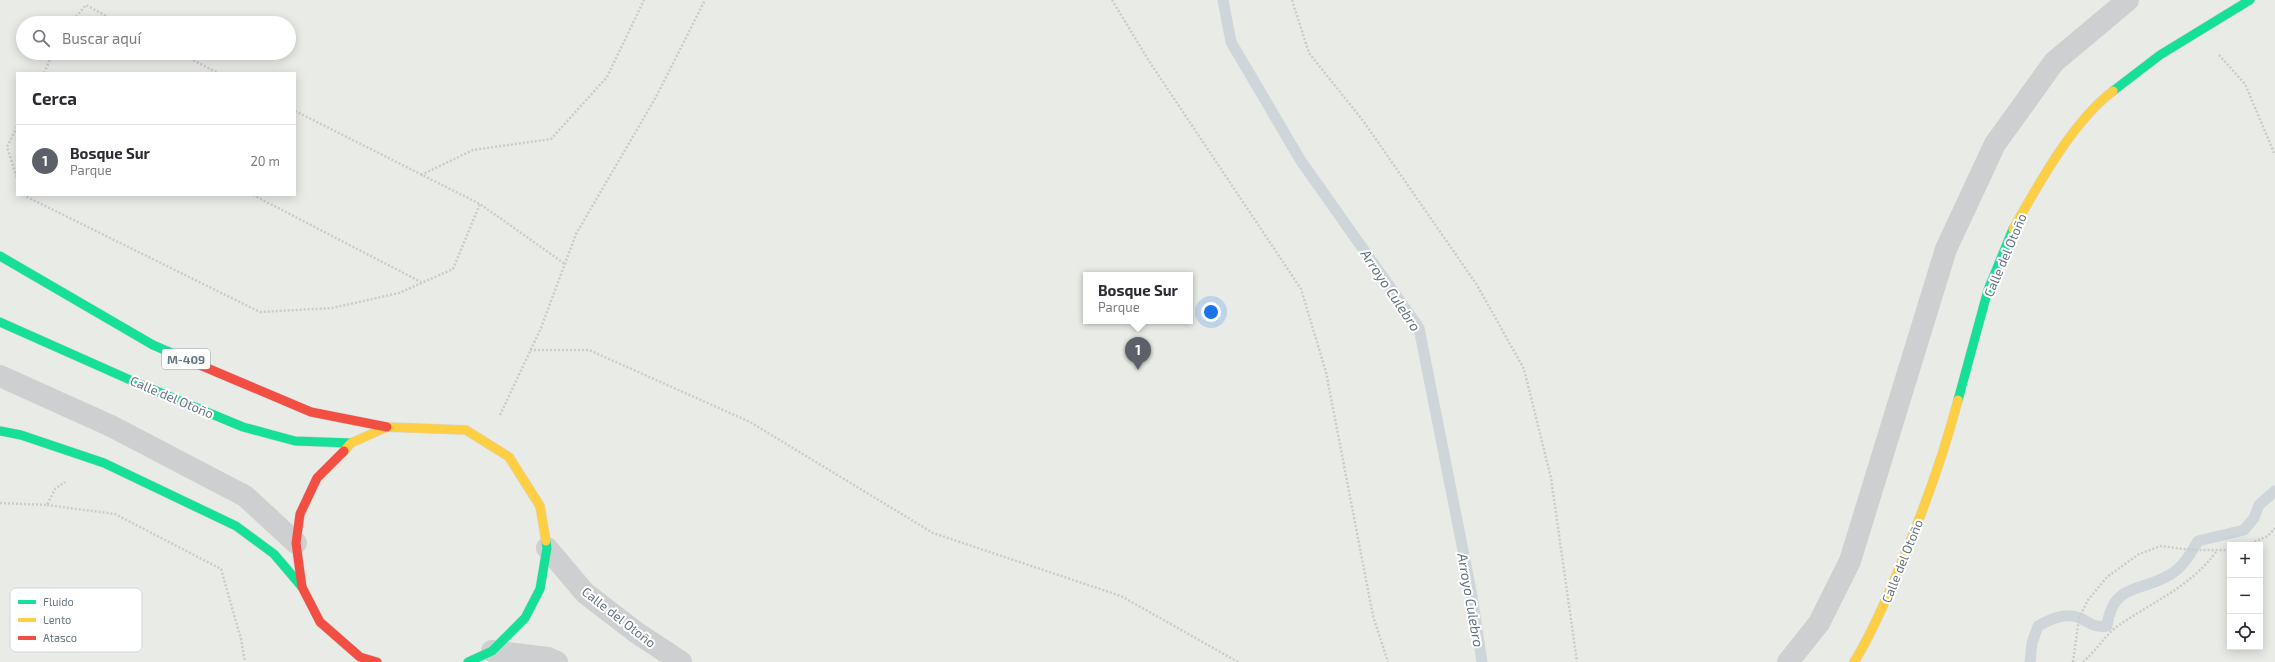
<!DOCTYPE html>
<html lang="es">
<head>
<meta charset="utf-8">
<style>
  :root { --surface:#fff; --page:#f7f7f7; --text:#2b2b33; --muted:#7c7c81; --line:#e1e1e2; --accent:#5c6169 }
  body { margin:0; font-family:"Exo 2",sans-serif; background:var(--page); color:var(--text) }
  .controls { position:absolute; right:12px; bottom:12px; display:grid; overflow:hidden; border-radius:0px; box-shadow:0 2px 10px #0003 }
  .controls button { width:36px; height:36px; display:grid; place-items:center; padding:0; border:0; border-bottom:1px solid var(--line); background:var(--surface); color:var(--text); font:20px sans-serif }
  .you { position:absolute; left:1211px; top:312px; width:14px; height:14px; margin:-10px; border:3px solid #fff; border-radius:50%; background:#1a73e8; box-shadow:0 0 0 6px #1a73e833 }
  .badge { display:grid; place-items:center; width:26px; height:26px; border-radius:50%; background:var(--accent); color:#fff; font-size:13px; font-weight:700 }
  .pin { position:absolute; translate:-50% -33px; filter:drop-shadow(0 1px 2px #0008) }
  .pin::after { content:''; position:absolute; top:21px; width:14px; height:12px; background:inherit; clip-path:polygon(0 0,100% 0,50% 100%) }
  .popup { position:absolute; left:1083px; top:272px; width:110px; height:52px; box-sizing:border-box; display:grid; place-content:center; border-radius:0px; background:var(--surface); filter:drop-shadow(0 1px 3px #0005); font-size:13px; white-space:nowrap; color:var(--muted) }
  .popup b { font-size:15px; color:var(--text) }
  .popup::after { content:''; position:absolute; left:50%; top:100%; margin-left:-8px; border:8px solid transparent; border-top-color:var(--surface) }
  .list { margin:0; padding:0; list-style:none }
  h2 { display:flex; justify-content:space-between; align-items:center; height:52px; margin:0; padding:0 16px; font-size:17px }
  h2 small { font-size:13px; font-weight:400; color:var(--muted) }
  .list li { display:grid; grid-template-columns:26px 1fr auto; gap:12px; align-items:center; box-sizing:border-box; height:72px; padding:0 16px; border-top:1px solid var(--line) }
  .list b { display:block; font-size:15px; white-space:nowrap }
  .list p { margin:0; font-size:13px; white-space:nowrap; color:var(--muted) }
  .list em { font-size:13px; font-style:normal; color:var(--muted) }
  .icon { flex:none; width:22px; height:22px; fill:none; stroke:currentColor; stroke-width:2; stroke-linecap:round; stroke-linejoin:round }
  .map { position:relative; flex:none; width:2275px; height:662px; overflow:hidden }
  .search { position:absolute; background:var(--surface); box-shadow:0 2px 10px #0003; left:16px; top:16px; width:280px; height:44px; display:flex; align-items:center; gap:10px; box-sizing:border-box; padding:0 14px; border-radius:22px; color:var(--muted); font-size:15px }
  .panel { position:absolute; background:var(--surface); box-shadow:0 2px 10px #0003; left:16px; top:72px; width:280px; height:124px; border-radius:0px }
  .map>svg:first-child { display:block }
  .green { fill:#e8ebe6; fill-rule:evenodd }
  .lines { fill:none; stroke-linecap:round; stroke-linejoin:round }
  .stream { stroke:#ced6d9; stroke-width:11 }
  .fast-casing { stroke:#d5d6d7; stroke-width:10 }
  .slow-casing { stroke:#d5d6d7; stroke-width:10 }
  .jam-casing { stroke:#d5d6d7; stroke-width:10 }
  .path { stroke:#cbcccd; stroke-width:2.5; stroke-dasharray:2 2; stroke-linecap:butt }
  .street { stroke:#cecfd0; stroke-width:22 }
  .fast { stroke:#16e098; stroke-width:9 }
  .slow { stroke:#ffcf43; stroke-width:9 }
  .jam { stroke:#f24e42; stroke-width:9 }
  .labels { text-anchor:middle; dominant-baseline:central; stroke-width:4; stroke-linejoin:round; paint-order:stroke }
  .shield { fill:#fff; stroke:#939fa8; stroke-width:1 }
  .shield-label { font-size:12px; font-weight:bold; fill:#657683 }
  .street-label { font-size:13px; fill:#657683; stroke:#fff }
  .water-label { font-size:14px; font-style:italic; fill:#60757c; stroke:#fff }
  .key { fill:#fff; stroke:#d1d6da; stroke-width:1 }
  .key-label { font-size:11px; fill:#657683 }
</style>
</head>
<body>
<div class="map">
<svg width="2275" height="662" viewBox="0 0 2275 662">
  <rect width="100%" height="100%" fill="#f9f9f9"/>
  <path class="green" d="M0,0H2275V662H0ZM23,23H289V53H23ZM17,73H295V195H17ZM1086,275H1190V321H1086ZM2230,545H2260V647H2230Z"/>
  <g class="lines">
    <g class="stream">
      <path d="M1223,0L1231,42L1301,161L1419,328L1472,596L1482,662"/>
      <path d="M2030,662L2032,643L2038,626C2051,619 2065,612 2080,618C2090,623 2095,628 2107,626C2113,582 2141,593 2171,574C2183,567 2191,553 2198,541L2244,530L2254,518L2259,505L2275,491"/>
    </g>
    <g class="fast-casing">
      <g id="fast">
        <path d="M2113,91L2160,55L2250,0"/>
        <path d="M0,256L153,345L188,360"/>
        <path d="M0,322L137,383L243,427L295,441L351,443"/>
        <path d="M1958,400L1988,290L2013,229"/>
        <path d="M0,431L21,435L104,463L236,526L274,554L302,587"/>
        <path d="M468,662L492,651L525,618L540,589L547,548L546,541"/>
      </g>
    </g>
    <g class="slow-casing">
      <g id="slow">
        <path d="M2013,229C2038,185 2073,121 2113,91"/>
        <path d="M344,451L351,443L387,427L466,430L509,457L540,506L546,541"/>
        <path d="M1854,662C1871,635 1883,607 1895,578C1920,520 1942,461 1958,400"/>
      </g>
    </g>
    <g class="jam-casing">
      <g id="jam">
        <path d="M188,360L311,412L387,427"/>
        <path d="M344,451L317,478L300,514L296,543L302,587L320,622L360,657L377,662"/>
      </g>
    </g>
    <g class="path">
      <path d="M1112,0L1149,61L1301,289L1326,372L1373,616L1388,662"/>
      <path d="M1292,0L1309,53L1364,122L1477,285L1524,369L1551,478L1577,662"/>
      <path d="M71,23L86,5L119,23"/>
      <path d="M179,53L218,73"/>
      <path d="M2219,55L2245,84L2275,155"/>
      <path d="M44,73L53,53"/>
      <path d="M295,111L480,204L565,264"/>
      <path d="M17,127L7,147L17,178"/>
      <path d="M421,175L473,150L551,139L607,77L644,0"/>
      <path d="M23,195L260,312L332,308L399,293L453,269L480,204"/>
      <path d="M253,195L421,282"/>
      <path d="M530,350H589L750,422L933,533L1121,596L1238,662"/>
      <path d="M500,415L541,328L576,234L656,97L705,0"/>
      <path d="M0,503L47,505L55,489L65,482"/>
      <path d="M47,505L115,514L221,569L241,639L245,662"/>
      <path d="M2247,545L2268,536L2275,528"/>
      <path d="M2073,662L2079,618L2088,600L2107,577L2139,554L2161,546L2192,550H2230"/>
      <path d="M2083,662C2096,651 2105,635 2119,625C2153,602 2191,586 2216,552"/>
    </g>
    <g class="street">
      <path d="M0,376L111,426L245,496L296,543"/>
      <path d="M547,548L585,593L637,633L681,662"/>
      <path d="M492,651L548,658L557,662"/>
      <path d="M1788,662L1819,623L1850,561L1946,249L1995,144L2054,62L2128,0"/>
    </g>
    <use href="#fast" class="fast"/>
    <use href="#slow" class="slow"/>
    <use href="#jam" class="jam"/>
  </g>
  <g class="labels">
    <rect class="shield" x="162" y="349" width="48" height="20" rx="3"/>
    <g class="shield-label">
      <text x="186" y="359">M-409</text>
    </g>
    <g class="street-label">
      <text transform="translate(2005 255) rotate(-67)">Calle del Otoño</text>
      <text transform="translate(172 397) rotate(23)">Calle del Otoño</text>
      <text transform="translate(1902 561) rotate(-68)">Calle del Otoño</text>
      <text transform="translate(619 617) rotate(38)">Calle del Otoño</text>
    </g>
    <g class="water-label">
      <text transform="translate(1391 290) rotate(56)">Arroyo Culebro</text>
      <text transform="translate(1471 600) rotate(80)">Arroyo Culebro</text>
    </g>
  </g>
  <rect x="10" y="588" width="132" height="64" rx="6" class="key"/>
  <rect x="18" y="600" width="18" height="4" fill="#16e098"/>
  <rect x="18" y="618" width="18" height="4" fill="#ffcf43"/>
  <rect x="18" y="636" width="18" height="4" fill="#f24e42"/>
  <g class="key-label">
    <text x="43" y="606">Fluido</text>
    <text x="43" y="624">Lento</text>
    <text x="43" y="642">Atasco</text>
  </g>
</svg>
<div class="controls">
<button>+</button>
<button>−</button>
<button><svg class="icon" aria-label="locate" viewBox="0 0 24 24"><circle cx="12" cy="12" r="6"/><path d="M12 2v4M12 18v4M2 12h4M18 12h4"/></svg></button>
</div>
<div class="you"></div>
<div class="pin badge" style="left:1138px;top:370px">1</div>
<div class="popup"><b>Bosque Sur</b>Parque</div>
<div class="search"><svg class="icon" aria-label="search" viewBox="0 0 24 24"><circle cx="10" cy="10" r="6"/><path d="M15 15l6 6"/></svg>Buscar aquí</div>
<section class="panel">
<h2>Cerca<small></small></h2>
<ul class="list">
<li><span class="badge">1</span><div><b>Bosque Sur</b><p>Parque</p></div><em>20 m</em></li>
</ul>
</section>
</div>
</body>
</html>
